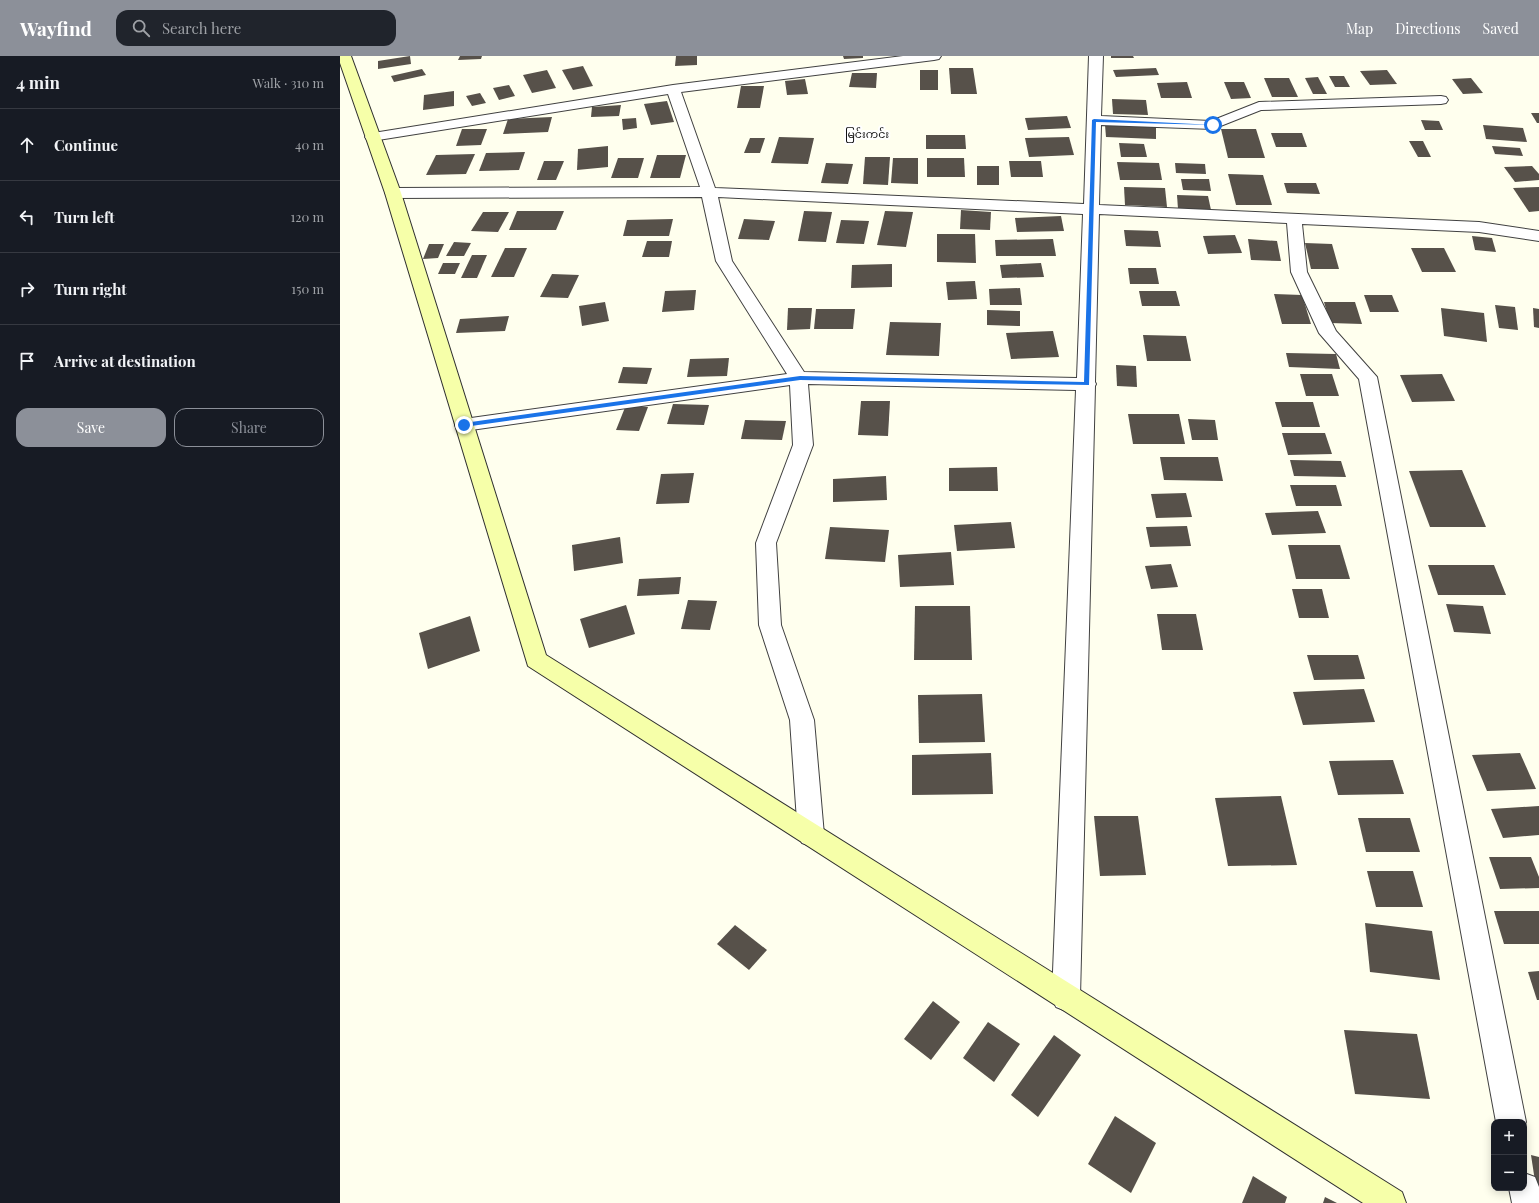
<!DOCTYPE html>
<html lang="en">
<head>
<meta charset="utf-8">
<style>
  :root { --surface:#171b24; --page:#20242c; --text:#f1f3f6; --muted:#9ea1a6; --line:#363941; --accent:#8c9099 }
  body { margin:0; font-family:"Playfair Display","Noto Sans Myanmar",serif; background:var(--page); color:var(--text) }
  .controls { position:absolute; right:12px; bottom:12px; display:grid; overflow:hidden; border-radius:8px; box-shadow:0 2px 10px #0003 }
  .controls button { width:36px; height:36px; display:grid; place-items:center; padding:0; border:0; border-bottom:1px solid var(--line); background:var(--surface); color:var(--text); font:20px sans-serif }
  .stop { position:absolute; width:12px; height:12px; margin:-9px; border:3px solid #1a73e8; border-radius:50%; background:#fff }
  .stop.end { background:#1a73e8; border-color:#fff; box-shadow:0 1px 4px #0008 }
  .list { margin:0; padding:0; list-style:none }
  h2 { display:flex; justify-content:space-between; align-items:center; height:52px; margin:0; padding:0 16px; font-size:17px }
  h2 small { font-size:13px; font-weight:400; color:var(--muted) }
  .list li { display:grid; grid-template-columns:26px 1fr auto; gap:12px; align-items:center; box-sizing:border-box; height:72px; padding:0 16px; border-top:1px solid var(--line) }
  .list b { display:block; font-size:15px; white-space:nowrap }
  .list em { font-size:13px; font-style:normal; color:var(--muted) }
  .actions { display:flex; gap:8px; padding:12px 16px }
  .actions a { flex:1; padding:9px 0; border:1px solid var(--accent); border-radius:12px; text-align:center; font-size:14px; color:var(--accent) }
  .actions .main { background:var(--accent); color:#fff }
  .icon { flex:none; width:22px; height:22px; fill:none; stroke:currentColor; stroke-width:2; stroke-linecap:round; stroke-linejoin:round }
  .map { position:relative; flex:none; width:1199px; height:1147px; overflow:hidden }
  header { display:flex; align-items:center; gap:24px; box-sizing:border-box; height:56px; padding:0 20px; background:var(--accent); color:#fff }
  header strong { font-size:19px }
  nav { display:flex; gap:22px; margin-inline-start:auto; font-size:14px }
  .search { width:280px; height:36px; background:var(--page); display:flex; align-items:center; gap:10px; box-sizing:border-box; padding:0 14px; border-radius:12px; color:var(--muted); font-size:15px }
  main { display:flex }
  aside { flex:1; background:var(--surface) }
  .map>svg:first-child { display:block }
  .building { fill:#57514a }
  .lines { fill:none; stroke-linecap:round; stroke-linejoin:round }
  .street-casing { stroke:#414141; stroke-width:2 }
  .secondary-casing { stroke:#303030; stroke-width:2 }
  .street { fill:#fff; fill-rule:evenodd }
  .secondary { fill:#f6ffa9; fill-rule:evenodd }
  .route { fill:#1a73e8 }
  .labels { text-anchor:middle; dominant-baseline:central; stroke-width:4; stroke-linejoin:round; paint-order:stroke }
  .far-quarter-label { font-size:11px; fill:#0e0e0e; stroke:#fff }
</style>
</head>
<body>
<header>
<strong>Wayfind</strong>
<div class="search"><svg class="icon" aria-label="search" viewBox="0 0 24 24"><circle cx="10" cy="10" r="6"/><path d="M15 15l6 6"/></svg>Search here</div>
<nav><a>Map</a><a>Directions</a><a>Saved</a></nav>
</header>
<main>
<aside>
<h2>4 min<small>Walk · 310 m</small></h2>
<ul class="list">
<li><svg class="icon" aria-label="ahead" viewBox="0 0 24 24"><path d="M12 20V5M6 11l6-6 6 6"/></svg><div><b>Continue</b></div><em>40 m</em></li>
<li><svg class="icon" aria-label="left" viewBox="0 0 24 24"><path d="M17 20v-9H6M10 6l-5 5 5 5"/></svg><div><b>Turn left</b></div><em>120 m</em></li>
<li><svg class="icon" aria-label="right" viewBox="0 0 24 24"><path d="M7 20v-9h11M14 6l5 5-5 5"/></svg><div><b>Turn right</b></div><em>150 m</em></li>
<li><svg class="icon" aria-label="arrive" viewBox="0 0 24 24"><path d="M6 21V4h12l-3 4 3 4H6"/></svg><div><b>Arrive at destination</b></div></li>
</ul>
<div class="actions"><a class="main">Save</a><a>Share</a></div>
</aside>
<div class="map">
<svg width="1199" height="1147" viewBox="0 0 1199 1147">
  <rect width="100%" height="100%" fill="#ffe"/>
  <g class="building">
    <path d="M70,0L71,8L38,13V5Z"/>
    <path d="M120,0H142L141,3L118,4Z"/>
    <path d="M336,0H357V9L335,10Z"/>
    <path d="M503,0H523V2L504,3Z"/>
    <path d="M771,0H793L794,2H771Z"/>
    <path d="M243,10L253,30L233,34L222,14Z"/>
    <path d="M609,12H633L637,38H611Z"/>
    <path d="M816,12L819,19L776,21L773,14Z"/>
    <path d="M82,13L86,19L54,26L51,20Z"/>
    <path d="M207,14L216,32L192,37L183,19Z"/>
    <rect x="580" y="14" width="18" height="20"/>
    <path d="M1047,14L1057,28L1030,29L1020,15Z"/>
    <path d="M512,17H537L536,32L509,31Z"/>
    <path d="M989,20H1004L1010,31H995Z"/>
    <path d="M978,21L987,38H973L965,22Z"/>
    <path d="M924,22H949L958,41H932Z"/>
    <path d="M1131,22L1143,37L1123,38L1112,23Z"/>
    <path d="M465,23L468,38L447,39L445,25Z"/>
    <path d="M847,26L852,42H821L817,27Z"/>
    <path d="M884,26H904L911,42L891,43Z"/>
    <path d="M169,29L175,40L159,44L153,32Z"/>
    <path d="M401,30H424L420,52H397Z"/>
    <path d="M114,35V50L83,54L84,39Z"/>
    <path d="M140,37L146,47L132,50L126,40Z"/>
    <path d="M772,43L806,44L808,59L773,58Z"/>
    <path d="M327,45L334,66L311,69L304,48Z"/>
    <path d="M281,49L279,60L251,61L252,51Z"/>
    <path d="M1191,57H1199V67H1197Z"/>
    <path d="M727,60L731,72L688,74L685,62Z"/>
    <path d="M212,61L208,76L163,78L168,63Z"/>
    <path d="M296,62L297,72L283,74L282,63Z"/>
    <path d="M1081,64L1099,65L1103,74H1085Z"/>
    <path d="M765,69L816,71V83L766,81Z"/>
    <path d="M1143,69L1183,72L1187,86L1146,83Z"/>
    <path d="M122,73H147L141,89L116,90Z"/>
    <path d="M881,73H916L925,102H888Z"/>
    <path d="M931,77H962L967,91H936Z"/>
    <path d="M586,79H625L626,93H586Z"/>
    <path d="M439,81L474,82L468,108L431,107Z"/>
    <path d="M729,81L734,99L689,101L685,82Z"/>
    <path d="M410,82H425L420,97H404Z"/>
    <path d="M1069,85H1083L1091,101H1078Z"/>
    <path d="M779,87L804,88L807,101H781Z"/>
    <path d="M268,90V111L237,114L238,93Z"/>
    <path d="M1152,90L1180,92L1183,100L1155,98Z"/>
    <path d="M185,96L179,114L139,115L146,97Z"/>
    <path d="M135,98L126,118L86,119L96,99Z"/>
    <path d="M317,99H346L340,122H310Z"/>
    <path d="M525,101H550L548,129L523,128Z"/>
    <path d="M278,102H304L298,122H271Z"/>
    <path d="M553,102H578V128L551,127Z"/>
    <path d="M587,102H624L625,121H587Z"/>
    <path d="M204,105H224L216,124H197Z"/>
    <path d="M669,105H701L703,121H671Z"/>
    <path d="M777,106L819,107L822,124H780Z"/>
    <path d="M486,107L513,108L508,128L481,127Z"/>
    <path d="M835,107L865,108L866,118L836,117Z"/>
    <rect x="637" y="110" width="22" height="19"/>
    <path d="M1192,110L1199,118V124L1175,126L1164,111Z"/>
    <path d="M888,118L923,119L932,149H896Z"/>
    <path d="M841,123H869L871,135L843,134Z"/>
    <path d="M944,127H976L980,138L947,137Z"/>
    <path d="M784,131L825,132L827,151L785,149Z"/>
    <path d="M1199,131V155L1189,156L1173,132Z"/>
    <path d="M837,139L868,140L871,154L838,153Z"/>
    <path d="M621,154L651,156L650,174L620,173Z"/>
    <path d="M177,155H224L216,174H169Z"/>
    <path d="M464,155L492,156L486,186L458,185Z"/>
    <path d="M545,155L573,156L566,191L537,189Z"/>
    <path d="M143,156H169L158,176L131,175Z"/>
    <path d="M721,160L724,175L677,176L675,162Z"/>
    <path d="M333,163L329,180H283L287,164Z"/>
    <path d="M404,163L435,165L429,184L398,183Z"/>
    <path d="M501,164L529,165L524,188L496,187Z"/>
    <path d="M784,174L818,175L821,191L786,190Z"/>
    <path d="M597,178H635L636,207L597,206Z"/>
    <path d="M895,179L902,197L868,198L863,180Z"/>
    <path d="M1132,180L1152,182L1156,196L1135,194Z"/>
    <path d="M713,183L716,200H656L655,184Z"/>
    <path d="M908,183L937,185L941,205L911,204Z"/>
    <path d="M307,185H332L329,201H302Z"/>
    <path d="M114,186L131,187L124,200H106Z"/>
    <path d="M965,187L992,188L999,213H971Z"/>
    <path d="M89,188H104L98,202L83,203Z"/>
    <path d="M165,192H187L174,221H151Z"/>
    <path d="M1071,192H1104L1116,216H1082Z"/>
    <path d="M132,199H147L137,222H121Z"/>
    <path d="M103,207H120L115,218H98Z"/>
    <path d="M701,207L704,221L662,222L660,209Z"/>
    <path d="M552,208V231L511,232L512,209Z"/>
    <path d="M788,212H816L819,228H790Z"/>
    <path d="M212,218L239,219L228,242L200,241Z"/>
    <path d="M635,225L637,243L608,244L606,226Z"/>
    <path d="M680,232L682,249H650L649,233Z"/>
    <path d="M356,234L354,254L322,256L325,235Z"/>
    <path d="M799,235H836L840,250H802Z"/>
    <path d="M934,238L962,239L971,268H942Z"/>
    <path d="M1024,239H1052L1059,256H1030Z"/>
    <path d="M265,246L269,265L242,270L239,250Z"/>
    <path d="M984,246H1015L1022,268L990,267Z"/>
    <path d="M1155,249L1175,251L1178,274L1159,272Z"/>
    <path d="M448,252H472L470,273L447,274Z"/>
    <path d="M1101,252L1144,257L1147,286L1104,280Z"/>
    <path d="M1193,252L1199,253V272L1194,271Z"/>
    <path d="M476,253H515L513,273H474Z"/>
    <path d="M647,254L680,255V270L647,269Z"/>
    <path d="M169,260L165,275L116,277L120,263Z"/>
    <path d="M550,266L601,267L599,300L546,299Z"/>
    <path d="M713,275L719,301L671,303L666,277Z"/>
    <path d="M803,279L846,280L851,305H807Z"/>
    <path d="M946,297L996,298L1000,313L949,311Z"/>
    <path d="M389,302L387,320L347,321L350,303Z"/>
    <path d="M776,309L796,310L797,331L777,330Z"/>
    <path d="M283,311L312,312L307,328L278,327Z"/>
    <path d="M960,318H992L999,340H966Z"/>
    <path d="M1102,318L1115,345L1072,346L1060,319Z"/>
    <path d="M521,345H550L548,380L518,379Z"/>
    <path d="M935,346H973L980,371H942Z"/>
    <path d="M333,348L369,349L364,369L327,368Z"/>
    <path d="M286,349L308,351L299,375L276,374Z"/>
    <path d="M788,358H839L845,388H793Z"/>
    <path d="M848,363L875,364L878,384H852Z"/>
    <path d="M405,364L446,365L442,384L401,383Z"/>
    <path d="M942,377H985L992,398L948,399Z"/>
    <path d="M820,401H878L883,425L824,424Z"/>
    <path d="M950,404L1001,405L1006,421L954,420Z"/>
    <path d="M657,411L658,435H609V412Z"/>
    <path d="M1122,414L1146,471H1090L1069,415Z"/>
    <path d="M354,417L349,447L316,448L321,418Z"/>
    <path d="M546,420L547,444L493,446V423Z"/>
    <path d="M950,429H996L1002,450H956Z"/>
    <path d="M846,437L852,461L816,462L811,438Z"/>
    <path d="M978,455L986,477L932,479L925,457Z"/>
    <path d="M671,466L675,492L617,495L614,469Z"/>
    <path d="M847,470L851,490L810,491L806,471Z"/>
    <path d="M490,471L549,474L545,506L485,503Z"/>
    <path d="M280,481L283,507L234,515L232,489Z"/>
    <path d="M948,489H1000L1010,523H956Z"/>
    <path d="M611,496L614,529L560,531L558,499Z"/>
    <path d="M831,508L838,531L811,533L805,510Z"/>
    <path d="M1088,509H1154L1166,539H1098Z"/>
    <path d="M341,521L339,538L297,540L299,523Z"/>
    <path d="M952,533H982L989,562H959Z"/>
    <path d="M348,544L377,545L370,574L341,573Z"/>
    <path d="M1106,548L1143,550L1151,578L1114,576Z"/>
    <path d="M286,549L295,578L249,592L240,563Z"/>
    <path d="M575,550H630L632,604H574Z"/>
    <path d="M817,558H856L863,594H822Z"/>
    <path d="M130,560L140,595L88,613L79,577Z"/>
    <path d="M967,599H1018L1025,623L974,624Z"/>
    <path d="M1024,633L1035,666L963,669L953,636Z"/>
    <path d="M642,638L645,686L579,687L578,639Z"/>
    <path d="M651,697L653,738L572,739V699Z"/>
    <path d="M1180,697L1196,733L1147,735L1132,699Z"/>
    <path d="M1053,704L1064,738L998,739L989,705Z"/>
    <path d="M941,740L957,809L888,810L875,742Z"/>
    <path d="M1199,750V779L1163,782L1151,753Z"/>
    <path d="M754,760H798L806,819L760,820Z"/>
    <path d="M1018,762H1070L1080,796H1026Z"/>
    <path d="M1149,801H1191L1199,821V832L1160,833Z"/>
    <path d="M1027,815H1073L1083,851H1036Z"/>
    <path d="M1154,855H1199V888H1164Z"/>
    <path d="M1025,867L1092,875L1100,924L1030,916Z"/>
    <path d="M395,869L427,894L409,914L377,888Z"/>
    <path d="M1199,915V944H1197L1188,916Z"/>
    <path d="M593,945L620,966L591,1004L564,983Z"/>
    <path d="M648,966L680,988L654,1026L623,1002Z"/>
    <path d="M1004,974L1077,978L1090,1043L1015,1038Z"/>
    <path d="M714,979L741,999L698,1061L671,1039Z"/>
    <path d="M775,1060L816,1087L791,1137L748,1108Z"/>
    <path d="M1191,1099L1199,1101V1145H1198Z"/>
    <path d="M913,1120L947,1141L945,1147H902Z"/>
    <path d="M985,1141L997,1147H983Z"/>
  </g>
  <g class="lines">
    <g class="street-casing">
      <g id="street">
        <path d="M563,0H601L599,3L594,4L341,36L375,132L744,148L749,0H763L761,60L871,65L919,46L1101,40L1106,41L1108,44L1106,47L1101,48L921,54L873,73L761,69L759,149L1139,166L1199,175V185L1139,176L962,168L967,216L996,275L1037,321L1186,1066L1184,1070V1066H1156L1019,323L979,277L951,216L947,167L759,158L755,326L756,328L755,330L740,941L736,951L726,955L716,951L712,941L736,334L468,328L473,389L436,487L441,569L474,664L484,779L480,787L471,790L462,787L458,779L450,664L419,569L416,487L453,389L450,329L124,375L117,374L115,369L117,364L124,363L447,318L376,205L362,141L53,142L48,140L45,137L48,134L53,132L360,131L328,38L32,85L27,84L25,81L27,78L333,29ZM378,141L743,158L737,322L464,316L392,205Z"/>
        <path d="M1184,1117L1195,1121L1199,1131V1147H1172L1169,1132H1184Z"/>
      </g>
    </g>
    <g class="secondary-casing">
      <path id="secondary" d="M0,0H11L61,137L206,599L1062,1136L1066,1147H1023L188,610L45,137L0,7Z"/>
    </g>
    <use href="#street" class="street"/>
    <use href="#secondary" class="secondary"/>
  </g>
  <path class="route" d="M754,63L875,69L756,66L749,329L460,324L124,371L121,369L124,367L460,320L744,326L752,64Z"/>
  <g class="labels">
    <g class="far-quarter-label">
      <text x="527" y="77">မြင်းကင်း</text>
    </g>
  </g>
</svg>
<div class="controls">
<button>+</button>
<button>−</button>
</div>
<div class="stop" style="left:873px;top:69px"></div>
<div class="stop end" style="left:124px;top:369px"></div>
</div>
</main>
</body>
</html>
